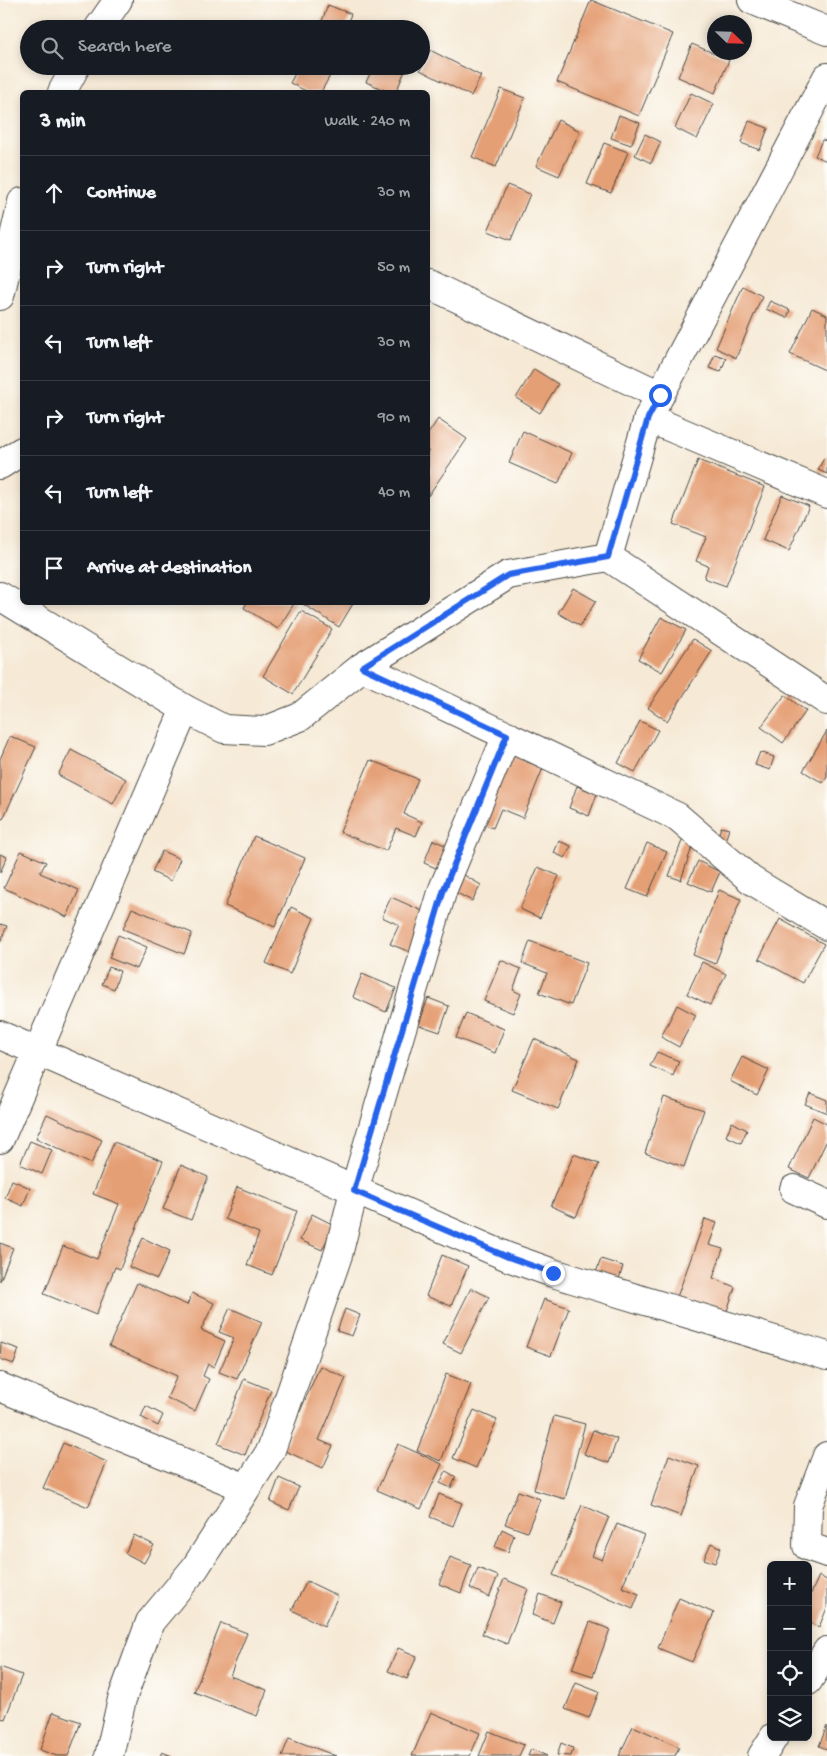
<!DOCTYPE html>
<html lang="en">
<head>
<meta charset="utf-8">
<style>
  :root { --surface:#171b24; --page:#20242c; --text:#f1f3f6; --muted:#9ea1a6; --line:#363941 }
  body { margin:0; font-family:"Gochi Hand",sans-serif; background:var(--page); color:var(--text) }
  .controls { position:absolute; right:15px; bottom:15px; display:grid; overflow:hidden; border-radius:8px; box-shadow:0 2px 8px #0003 }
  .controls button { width:45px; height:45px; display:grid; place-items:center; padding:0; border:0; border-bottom:1px solid var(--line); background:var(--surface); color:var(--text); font:25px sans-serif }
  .compass { position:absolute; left:707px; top:15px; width:45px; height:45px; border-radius:50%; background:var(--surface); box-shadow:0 2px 8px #0003; rotate:113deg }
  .stop { position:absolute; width:15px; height:15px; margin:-11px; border:4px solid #2563eb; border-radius:50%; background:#fff }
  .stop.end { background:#2563eb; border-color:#fff; box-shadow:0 1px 5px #0008 }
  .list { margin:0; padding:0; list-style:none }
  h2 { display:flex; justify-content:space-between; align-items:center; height:65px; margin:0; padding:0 20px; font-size:21px }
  h2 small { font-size:16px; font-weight:400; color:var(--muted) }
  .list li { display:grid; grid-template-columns:32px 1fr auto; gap:15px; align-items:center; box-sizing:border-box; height:75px; padding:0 20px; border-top:1px solid var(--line) }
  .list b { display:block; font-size:19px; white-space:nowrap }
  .list em { font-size:16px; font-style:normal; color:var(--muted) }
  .icon { flex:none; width:28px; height:28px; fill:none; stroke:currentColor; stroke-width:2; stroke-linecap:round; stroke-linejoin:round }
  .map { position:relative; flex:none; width:827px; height:1756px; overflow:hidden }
  .search { position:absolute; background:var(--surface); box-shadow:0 2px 8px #0003; left:20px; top:20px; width:410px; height:55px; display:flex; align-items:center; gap:12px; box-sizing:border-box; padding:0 18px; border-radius:28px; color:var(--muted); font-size:19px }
  .panel { position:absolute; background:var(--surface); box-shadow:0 2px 8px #0003; left:20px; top:90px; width:410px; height:515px; border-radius:8px }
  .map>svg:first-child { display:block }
  .building { fill:#e59f75 }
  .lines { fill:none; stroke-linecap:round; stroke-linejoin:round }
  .street-casing { stroke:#494844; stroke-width:30 }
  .street { stroke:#fff; stroke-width:28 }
  .route { stroke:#2563eb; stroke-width:6 }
</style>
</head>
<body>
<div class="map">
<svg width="827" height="1756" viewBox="0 0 827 1756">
  <rect width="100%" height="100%" fill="#fdfcf7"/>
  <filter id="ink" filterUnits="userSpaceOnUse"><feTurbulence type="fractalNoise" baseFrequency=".02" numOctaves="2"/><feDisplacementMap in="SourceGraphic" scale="10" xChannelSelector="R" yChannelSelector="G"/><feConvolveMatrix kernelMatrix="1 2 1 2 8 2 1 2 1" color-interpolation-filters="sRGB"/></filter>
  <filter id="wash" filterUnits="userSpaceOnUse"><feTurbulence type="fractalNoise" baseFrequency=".0096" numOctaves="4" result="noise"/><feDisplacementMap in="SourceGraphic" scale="20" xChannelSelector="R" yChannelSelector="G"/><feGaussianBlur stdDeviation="1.12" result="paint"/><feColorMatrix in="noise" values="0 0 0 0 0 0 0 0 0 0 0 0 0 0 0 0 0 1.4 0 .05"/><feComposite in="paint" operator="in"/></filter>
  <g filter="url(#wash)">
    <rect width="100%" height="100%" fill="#f6e9d5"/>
    <g id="blocks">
      <g class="building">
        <path d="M591,0L673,34L639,116L557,82Z"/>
        <path d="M328,5L351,14L345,29H319Z"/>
        <path d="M692,44L729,60L715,93L678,77Z"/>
        <path d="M430,50L481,76L471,96L420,70Z"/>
        <path d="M299,66H322L332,72L321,92H308L290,83Z"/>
        <path d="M374,66H407L396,92H389L366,82Z"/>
        <path d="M501,89L525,98L496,167L472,157Z"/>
        <path d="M691,93L714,104L697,139L675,128Z"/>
        <path d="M619,115L640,123L631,145L611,138Z"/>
        <path d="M558,120L580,131L559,176L536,166Z"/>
        <path d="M749,121L768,128L760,150L741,143Z"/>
        <path d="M645,134L661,142L651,163L635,155Z"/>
        <path d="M822,140L827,141V161L815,156Z"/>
        <path d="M604,143L628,152L611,193L587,184Z"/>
        <path d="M507,185L530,194L511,240L488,231Z"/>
        <path d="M743,286L762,296L736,358L716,348Z"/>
        <path d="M770,301L790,310L787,318L766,309Z"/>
        <path d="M812,308L827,315V371L790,354Z"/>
        <path d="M715,354L726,358L721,372L709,368Z"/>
        <path d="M534,369L558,384L540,413L516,398Z"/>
        <path d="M438,419L467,439L428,496V434Z"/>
        <path d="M523,431L572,453L558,484L509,463Z"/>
        <path d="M824,458L827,459V474L818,470Z"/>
        <path d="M698,460L765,487L726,586L704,578L708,566L696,561L706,537L673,524Z"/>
        <path d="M782,495L809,506L789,551L763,540Z"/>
        <path d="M573,588L596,601L580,626L558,613Z"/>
        <path d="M247,602H295L278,629L244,608Z"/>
        <path d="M300,602H354L339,627Z"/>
        <path d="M301,611L332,629L293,694L263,676Z"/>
        <path d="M661,617L686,630L662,672L638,659Z"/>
        <path d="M693,639L712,651L667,721L648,708Z"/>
        <path d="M785,695L806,711L783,743L761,727Z"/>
        <path d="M640,721L658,730L635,772L618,763Z"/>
        <path d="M827,731V777L823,783L803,771Z"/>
        <path d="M10,736L36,747L3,819L0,818V759Z"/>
        <path d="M71,750L126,779L113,804L58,775Z"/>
        <path d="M760,752L774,757L770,770L755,765Z"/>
        <path d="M504,753L543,768L523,818L501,809L493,828L477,822Z"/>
        <path d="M370,760L418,779L404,814L422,822L416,836L396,828L386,851L340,832Z"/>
        <path d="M577,786L597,794L589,816L569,808Z"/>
        <path d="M721,827L729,829L725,841L717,839Z"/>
        <path d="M254,836L305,858L275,927L225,906Z"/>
        <path d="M683,838L694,841L681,880L669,876Z"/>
        <path d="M433,840L452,848L443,871L424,863Z"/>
        <path d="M559,841L571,846L565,858L554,853Z"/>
        <path d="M647,843L667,852L647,897L627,889Z"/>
        <path d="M21,851L46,862L40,873L79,890L67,917L4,888Z"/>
        <path d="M162,851L180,859L171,881L152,872Z"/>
        <path d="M0,854L7,857L0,873Z"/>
        <path d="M698,861L720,872L711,892L688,882Z"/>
        <path d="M538,867L559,876L540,918L520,909Z"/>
        <path d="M464,875L481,885L472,901L455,892Z"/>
        <path d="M719,890L741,899L715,964L693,955Z"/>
        <path d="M391,897L427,913L410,952L390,944L399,925L382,917Z"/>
        <path d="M291,907L314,918L290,974L266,963Z"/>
        <path d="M132,908L192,933L184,954L123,929Z"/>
        <path d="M780,919L824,944L803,983L759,959Z"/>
        <path d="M0,924L7,926L0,943Z"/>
        <path d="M118,935L147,947L137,969L109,958Z"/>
        <path d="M530,941L587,963L571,1005L539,993L547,973L522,963Z"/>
        <path d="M501,960L521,969L513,990L521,994L513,1013L484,1001Z"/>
        <path d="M702,962L726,974L710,1005L687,994Z"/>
        <path d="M109,967L120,971L114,989L102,984Z"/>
        <path d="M362,974L396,988L386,1012L353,997Z"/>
        <path d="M428,998L449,1006L440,1032L419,1025Z"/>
        <path d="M677,1005L696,1015L679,1047L661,1037Z"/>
        <path d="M466,1013L504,1029L495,1053L456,1038Z"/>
        <path d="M534,1039L579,1059L558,1109L512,1090Z"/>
        <path d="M657,1052L679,1061L673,1076L650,1066Z"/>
        <path d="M742,1057L769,1070L757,1095L730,1081Z"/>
        <path d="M810,1093L827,1100V1113L805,1104Z"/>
        <path d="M664,1097L704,1110L684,1167L645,1153Z"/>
        <path d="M47,1114L102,1140L91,1164L36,1138Z"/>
        <path d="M813,1117L827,1124V1140L809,1178L789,1169Z"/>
        <path d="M732,1122L747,1130L741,1143L726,1136Z"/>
        <path d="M30,1141L52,1150L42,1174L20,1164Z"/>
        <path d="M114,1142L163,1161L120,1269L115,1267L96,1315L44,1294L63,1246L97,1259L119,1204L93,1194Z"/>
        <path d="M574,1154L599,1164L576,1217L551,1206Z"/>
        <path d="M181,1165L208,1177L191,1220L163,1209Z"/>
        <path d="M12,1180L30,1188L23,1206L5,1198Z"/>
        <path d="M237,1187L297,1211L272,1275L247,1265L259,1233L225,1219Z"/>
        <path d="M312,1214L334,1225L322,1250L300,1240Z"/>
        <path d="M705,1219L717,1223L709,1245L723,1249L713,1278L735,1287L726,1314L677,1297Z"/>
        <path d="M143,1238L170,1251L157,1279L129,1267Z"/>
        <path d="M0,1243L13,1248L0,1281Z"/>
        <path d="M442,1255L468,1266L451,1306L426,1296Z"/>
        <path d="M601,1259L623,1266L617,1286L594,1278Z"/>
        <path d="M137,1283L187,1305L192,1293L214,1303L201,1330L225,1341L214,1367L208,1364L203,1376L209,1379L195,1411L167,1398L177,1376L109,1346Z"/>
        <path d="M471,1288L489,1297L461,1353L443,1344Z"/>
        <path d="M544,1299L569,1308L551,1356L526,1347Z"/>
        <path d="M230,1308L262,1322L237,1379L219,1372L234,1338L219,1332Z"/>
        <path d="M345,1309L360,1315L352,1336L337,1331Z"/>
        <path d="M1,1343L19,1349L14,1364L0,1359Z"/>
        <path d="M320,1366L346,1378L319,1440L333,1446L323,1468L283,1450Z"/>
        <path d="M446,1374L471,1384L441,1461L417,1451Z"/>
        <path d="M244,1379L271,1390L245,1455L218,1444Z"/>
        <path d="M146,1406L163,1415L158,1426L141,1417Z"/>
        <path d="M474,1410L497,1420L476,1468L453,1458Z"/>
        <path d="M554,1416L585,1424L565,1499L534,1490Z"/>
        <path d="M593,1430L617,1439L609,1463L584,1454Z"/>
        <path d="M63,1443L107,1462L88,1507L43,1488Z"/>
        <path d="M398,1444L442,1464L421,1509L377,1490Z"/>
        <path d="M669,1455L699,1466L681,1516L651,1505Z"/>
        <path d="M446,1471L456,1477L451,1488L440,1483Z"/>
        <path d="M279,1478L299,1487L289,1510L270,1502Z"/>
        <path d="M518,1491L540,1499L527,1532L505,1524Z"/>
        <path d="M439,1494L462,1503L453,1526L430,1517Z"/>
        <path d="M582,1505L609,1517L592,1556L602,1560L617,1524L644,1535L622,1587L639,1594L633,1609L553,1575Z"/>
        <path d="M502,1529L514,1535L508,1552L495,1547Z"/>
        <path d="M134,1535L154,1545L144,1563L125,1553Z"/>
        <path d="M711,1543L721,1548L715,1563L704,1559Z"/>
        <path d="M450,1557L471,1565L461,1593L439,1584Z"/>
        <path d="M478,1568L498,1576L489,1597L470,1588Z"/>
        <path d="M819,1576L827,1580V1608L819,1627L808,1622V1600Z"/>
        <path d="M504,1579L528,1589L507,1644L482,1634Z"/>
        <path d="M307,1581L338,1596L324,1626L292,1610Z"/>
        <path d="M540,1594L561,1602L553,1623L532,1615Z"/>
        <path d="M679,1598L714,1613L692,1662L658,1648Z"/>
        <path d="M590,1622L610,1629L593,1676L572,1669Z"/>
        <path d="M221,1623L247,1633L230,1676L267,1690L257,1716L194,1692Z"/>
        <path d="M398,1648L417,1656L407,1679L388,1671Z"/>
        <path d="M0,1667L22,1675L5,1719L0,1718Z"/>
        <path d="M576,1683L599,1692L589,1718L565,1709Z"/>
        <path d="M53,1712L81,1722L68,1756H57L40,1750Z"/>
        <path d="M431,1712L480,1733L470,1756H412Z"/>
        <path d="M633,1726L679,1747L675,1756H619Z"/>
        <path d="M827,1726V1749L819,1746Z"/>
        <path d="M489,1731L524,1745L519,1756H479Z"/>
        <path d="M289,1738L336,1756H282Z"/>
        <path d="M561,1743L573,1748L571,1756L557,1755Z"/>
        <path d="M531,1749L547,1756H528Z"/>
        <path d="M162,1752L172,1756H160Z"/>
      </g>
    </g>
  </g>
  <g filter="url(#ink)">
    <use href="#blocks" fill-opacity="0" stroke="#494844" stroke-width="1"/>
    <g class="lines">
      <g class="street-casing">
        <g id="street">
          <path d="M752,0L827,31"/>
          <path d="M98,29L118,0"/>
          <path d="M827,77L648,418L608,557L827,701"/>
          <path d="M62,92L76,66"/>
          <path d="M428,284L660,395"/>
          <path d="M0,296L22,202"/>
          <path d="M648,418L827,494"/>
          <path d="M0,465L22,451"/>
          <path d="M0,596L185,709L224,729L264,731L300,717L362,667L508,575L608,557"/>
          <path d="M362,667L678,817L751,880L827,926"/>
          <path d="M0,1035L508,1257L553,1273L827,1356"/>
          <path d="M0,1139L185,709"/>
          <path d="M794,1189L827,1204"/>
          <path d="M0,1387L246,1488"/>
          <path d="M827,1456L808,1506L807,1546L827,1553"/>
          <path d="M808,1681L827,1651"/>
          <path d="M109,1756L122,1699L150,1622L195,1568L271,1450L338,1255L354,1191L443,889L507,735"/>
          <path d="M762,1756L774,1737"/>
        </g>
      </g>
      <use href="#street" class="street"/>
    </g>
  </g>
  <g class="lines" filter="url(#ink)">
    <path class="route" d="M553,1273L508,1257L354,1191L444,889L507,735L362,667L508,575L608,557L648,418L660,395"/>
  </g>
</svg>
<div class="controls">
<button>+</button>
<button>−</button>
<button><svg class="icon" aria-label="locate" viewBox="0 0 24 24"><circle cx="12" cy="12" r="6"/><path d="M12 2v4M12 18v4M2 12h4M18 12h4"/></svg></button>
<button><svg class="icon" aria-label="layers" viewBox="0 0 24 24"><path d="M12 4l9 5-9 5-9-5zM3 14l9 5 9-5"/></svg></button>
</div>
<svg class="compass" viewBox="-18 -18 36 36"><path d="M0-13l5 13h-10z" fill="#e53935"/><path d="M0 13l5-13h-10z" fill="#9ea1a6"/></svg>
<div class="stop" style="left:660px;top:395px"></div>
<div class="stop end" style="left:553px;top:1273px"></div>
<div class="search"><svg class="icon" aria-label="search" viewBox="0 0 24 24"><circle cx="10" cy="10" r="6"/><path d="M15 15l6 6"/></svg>Search here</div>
<section class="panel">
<h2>3 min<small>Walk · 240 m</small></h2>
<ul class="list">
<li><svg class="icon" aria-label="ahead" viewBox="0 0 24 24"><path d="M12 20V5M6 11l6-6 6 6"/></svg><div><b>Continue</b></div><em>30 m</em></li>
<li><svg class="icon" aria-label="right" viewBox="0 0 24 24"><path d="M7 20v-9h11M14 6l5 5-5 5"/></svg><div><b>Turn right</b></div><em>50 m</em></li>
<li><svg class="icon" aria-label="left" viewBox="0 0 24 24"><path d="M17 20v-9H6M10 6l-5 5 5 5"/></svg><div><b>Turn left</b></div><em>30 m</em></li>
<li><svg class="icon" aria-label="right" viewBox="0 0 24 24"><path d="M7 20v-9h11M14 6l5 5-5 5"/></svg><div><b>Turn right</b></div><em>90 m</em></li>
<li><svg class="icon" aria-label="left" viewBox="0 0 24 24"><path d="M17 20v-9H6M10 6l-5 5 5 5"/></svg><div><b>Turn left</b></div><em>40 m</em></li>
<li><svg class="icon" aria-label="arrive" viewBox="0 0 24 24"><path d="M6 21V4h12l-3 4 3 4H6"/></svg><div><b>Arrive at destination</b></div></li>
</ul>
</section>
</div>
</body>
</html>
